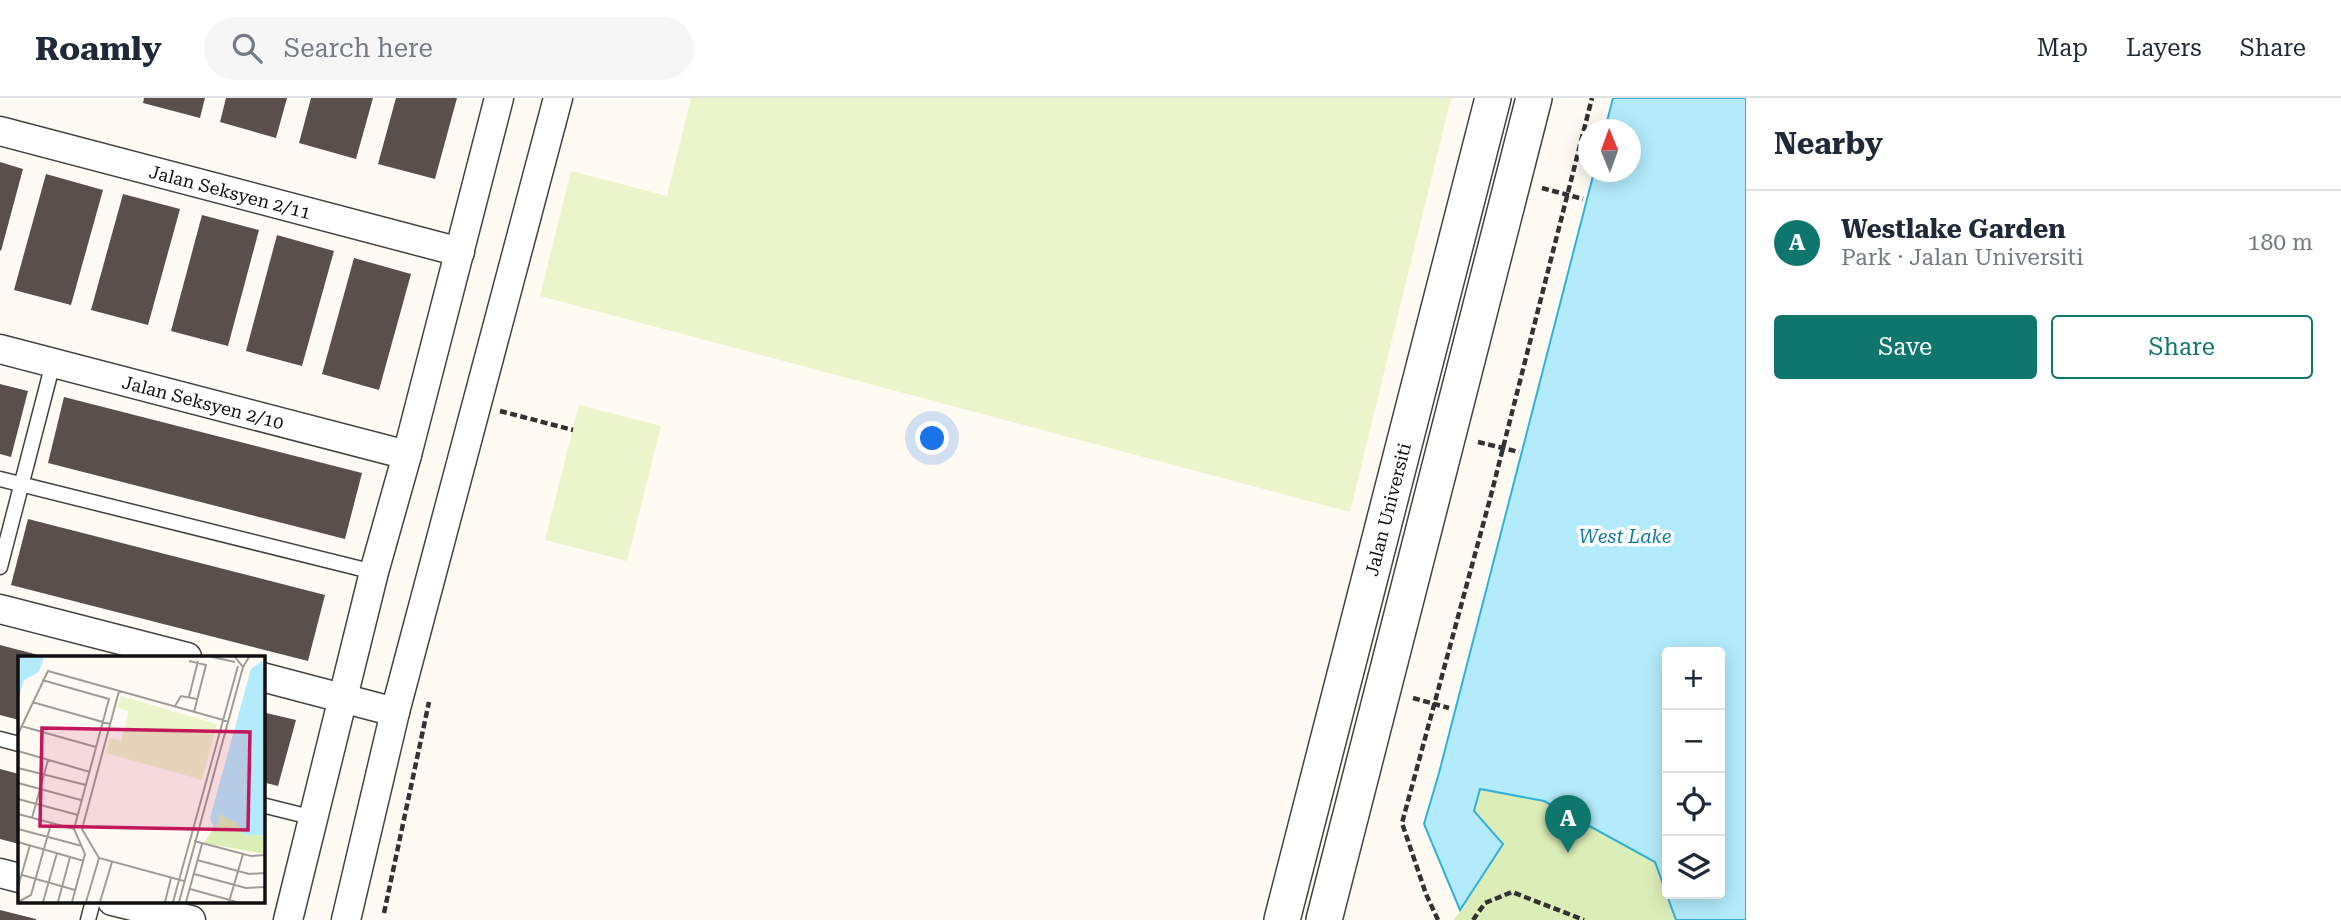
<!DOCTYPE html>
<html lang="en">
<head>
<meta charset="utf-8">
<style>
  :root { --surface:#fff; --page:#f6f6f7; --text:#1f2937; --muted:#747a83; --line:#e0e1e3; --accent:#0f766e }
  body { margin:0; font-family:"Roboto Serif",serif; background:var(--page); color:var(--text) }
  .controls { position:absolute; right:21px; bottom:21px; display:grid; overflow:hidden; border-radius:7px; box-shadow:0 4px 18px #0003 }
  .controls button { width:63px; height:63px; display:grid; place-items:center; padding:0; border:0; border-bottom:2px solid var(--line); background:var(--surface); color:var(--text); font:35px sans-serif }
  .compass { position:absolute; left:1578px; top:21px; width:63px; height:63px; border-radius:50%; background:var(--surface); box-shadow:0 4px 18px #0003; rotate:359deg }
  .you { position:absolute; left:933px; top:341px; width:24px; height:24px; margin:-18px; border:5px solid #fff; border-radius:50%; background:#1a73e8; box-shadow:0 0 0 10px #1a73e833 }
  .badge { display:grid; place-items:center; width:46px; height:46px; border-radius:50%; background:var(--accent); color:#fff; font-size:23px; font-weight:700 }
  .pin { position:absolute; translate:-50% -58px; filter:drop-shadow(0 2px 4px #0008) }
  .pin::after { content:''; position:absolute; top:37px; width:24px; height:21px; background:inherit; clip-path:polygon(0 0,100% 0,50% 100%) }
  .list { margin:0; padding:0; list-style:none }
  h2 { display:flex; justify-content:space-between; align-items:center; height:91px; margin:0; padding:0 28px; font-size:30px }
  h2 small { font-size:23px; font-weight:400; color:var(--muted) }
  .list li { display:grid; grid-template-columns:46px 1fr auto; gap:21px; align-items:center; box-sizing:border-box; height:105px; padding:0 28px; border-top:2px solid var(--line) }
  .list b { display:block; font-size:26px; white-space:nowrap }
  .list p { margin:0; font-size:23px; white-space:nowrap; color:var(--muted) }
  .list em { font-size:23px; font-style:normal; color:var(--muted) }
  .actions { display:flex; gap:14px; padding:21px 28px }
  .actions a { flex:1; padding:16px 0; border:2px solid var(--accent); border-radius:7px; text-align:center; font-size:24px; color:var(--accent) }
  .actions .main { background:var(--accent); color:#fff }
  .icon { flex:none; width:38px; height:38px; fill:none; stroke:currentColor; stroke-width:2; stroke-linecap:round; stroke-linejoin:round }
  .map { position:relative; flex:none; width:1746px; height:822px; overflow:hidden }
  header { display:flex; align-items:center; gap:42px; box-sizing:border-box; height:98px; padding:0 35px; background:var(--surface); border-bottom:2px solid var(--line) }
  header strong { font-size:33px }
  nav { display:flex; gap:38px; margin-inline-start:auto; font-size:24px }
  .search { width:490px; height:63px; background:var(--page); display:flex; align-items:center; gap:18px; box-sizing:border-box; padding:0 24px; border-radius:38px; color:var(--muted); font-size:26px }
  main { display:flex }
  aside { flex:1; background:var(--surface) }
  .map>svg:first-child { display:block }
  .green { fill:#dceeb8 }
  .pitch { fill:#ecf4cb }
  .water { fill:#b3ebfc; stroke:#33b0d9; stroke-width:2; fill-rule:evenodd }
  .building { fill:#5a4f4b }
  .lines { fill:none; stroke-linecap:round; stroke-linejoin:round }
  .service-casing { stroke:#434343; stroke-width:17 }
  .minor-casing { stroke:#434343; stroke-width:31 }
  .tertiary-casing { stroke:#434343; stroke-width:38 }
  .path { stroke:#323232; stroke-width:4.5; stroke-dasharray:7 3.5; stroke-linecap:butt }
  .service { stroke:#fff; stroke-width:14 }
  .minor { stroke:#fff; stroke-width:28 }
  .tertiary { stroke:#fff; stroke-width:35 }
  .labels { text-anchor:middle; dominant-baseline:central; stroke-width:7; stroke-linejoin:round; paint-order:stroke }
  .street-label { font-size:18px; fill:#101010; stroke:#fff }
  .water-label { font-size:19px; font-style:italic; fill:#0c7aa7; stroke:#fff }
  .inset-road { fill:none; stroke:#9f9d98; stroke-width:2 }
  .view { fill:#c2185b; fill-opacity:0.15; stroke:#c2185b; stroke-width:3.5 }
  .inset-edge { fill:none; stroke:#101010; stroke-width:3.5 }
</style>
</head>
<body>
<header>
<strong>Roamly</strong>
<div class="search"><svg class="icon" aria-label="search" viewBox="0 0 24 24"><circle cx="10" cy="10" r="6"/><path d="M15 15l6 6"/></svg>Search here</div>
<nav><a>Map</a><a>Layers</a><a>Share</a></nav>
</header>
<main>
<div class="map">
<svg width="1746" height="822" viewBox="0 0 1746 822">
  <rect width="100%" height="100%" fill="#fffbf3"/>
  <path class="green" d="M1480,690L1544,703L1655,764L1676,822H1453L1465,808L1474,713Z"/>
  <g class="pitch">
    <path d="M691,0H1451L1350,414L540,198L571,73L667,98Z"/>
    <path d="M579,307L661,328L627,463L545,442Z"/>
  </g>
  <path class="water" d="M1613,0H1746V822H1676L1655,764L1544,703L1480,691L1474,713L1503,746L1460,812L1424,726L1439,675L1594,74H1630V32L1605,31ZM1667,554H1720V796H1667Z"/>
  <g class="building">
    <path d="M144,0H205L200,20L143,5Z"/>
    <path d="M226,0H287L276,40L220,24Z"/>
    <path d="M311,0H373L356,61L299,45Z"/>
    <path d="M396,0H457L435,81L378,66Z"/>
    <path d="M0,64L23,71L1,153L0,152Z"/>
    <path d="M46,76L103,92L71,207L14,192Z"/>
    <path d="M123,96L180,111L148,227L91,212Z"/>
    <path d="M202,117L259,132L228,248L171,233Z"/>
    <path d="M277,137L334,153L302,268L246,253Z"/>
    <path d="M354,160L411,176L379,292L322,276Z"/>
    <path d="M0,286L28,293L11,359L0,356Z"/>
    <path d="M64,299L362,375L345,441L48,365Z"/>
    <path d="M28,421L325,497L308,563L11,487Z"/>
    <path d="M0,547L46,559H19V622L0,617Z"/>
    <path d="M262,614L296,622L278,688L262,684Z"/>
    <path d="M0,671L19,676V746L0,741Z"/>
    <path d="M0,812L36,821V822H0Z"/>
  </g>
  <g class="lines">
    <g class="service-casing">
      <g id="service">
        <path d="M0,381L374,474"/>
        <path d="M0,469L53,265"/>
        <path d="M0,641L19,646"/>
        <path d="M262,707L314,720"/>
        <path d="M88,822L93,803"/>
      </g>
    </g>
    <g class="minor-casing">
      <g id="minor">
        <path id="s1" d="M0,33L460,154"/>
        <path id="s2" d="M0,251L407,357"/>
        <path d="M0,511L187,559"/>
        <path d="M262,579L395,614"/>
        <path d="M0,775L19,780"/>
        <path d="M112,803L191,822"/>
        <path d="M288,822L374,474L407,357L499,0"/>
        <path d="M346,822L395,614L558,0"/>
      </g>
    </g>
    <g class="tertiary-casing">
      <g id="tertiary">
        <path id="s3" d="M1282,822L1493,0"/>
        <path d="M1324,822L1534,0"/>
      </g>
    </g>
    <g class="path">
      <path d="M1542,90L1583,101"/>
      <path d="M500,313L573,332"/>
      <path d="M1478,344L1519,354"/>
      <path d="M1413,600L1449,610"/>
      <path d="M384,815L429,604"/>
      <path d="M1438,822L1426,796L1402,725L1490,401L1592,0"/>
      <path d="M1473,822L1485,805L1512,794L1584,822"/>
    </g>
    <use href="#service" class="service"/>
    <use href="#minor" class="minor"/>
    <use href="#tertiary" class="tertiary"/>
  </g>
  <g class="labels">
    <g class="street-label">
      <text stroke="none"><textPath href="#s1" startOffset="238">Jalan Seksyen 2/11</textPath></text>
      <text stroke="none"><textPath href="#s2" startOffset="210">Jalan Seksyen 2/10</textPath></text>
      <text stroke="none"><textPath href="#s3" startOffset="424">Jalan Universiti</textPath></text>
    </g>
    <g class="water-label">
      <text x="1625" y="438">West Lake</text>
    </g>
  </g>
  <g transform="translate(18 558)">
    <rect width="247" height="247" fill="#fffbf3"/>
    <path d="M199,158L220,167L224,178L247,180V198L186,187L201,164Z" fill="#dceeb8"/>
    <path d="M103,40L199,68L184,124L88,97L92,82L103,85L111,55L99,52Z" fill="#ecf4cb"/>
    <path d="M0,1H26L21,16L6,24L0,45ZM244,5L247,7V180L224,178L219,167L199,158L202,164L196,172L192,162L233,13Z" fill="#b3ebfc"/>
    <path class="inset-road" d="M194,1L217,6M217,1L225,11L231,1M171,5L188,9L176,56M24,24L91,43L56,173L67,198L54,246M101,35L64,173L81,202L166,225M171,41L180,5M14,46L92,68M157,50L163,40L179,43M3,70L78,91M0,78L30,15L209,65M0,95L72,116M0,112L68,129M0,127L63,144M0,143L60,159M0,158L56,173M14,162L30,104M0,173L64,190M176,185L233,200L247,199M0,186L66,205M179,204L231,218L247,217M176,218L228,232L247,231M4,219L57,234M0,231L12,189M172,233L219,246M0,246L13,239L33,168M25,246L39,197M40,246L52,201M68,246L81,202M82,246L94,206M147,246L153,222M155,246L220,10M161,246L225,11M168,246L184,188M211,246L225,198"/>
    <path class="view" d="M24,72L232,76L230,174L22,170Z"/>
    <rect width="247" height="247" class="inset-edge"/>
  </g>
</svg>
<div class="controls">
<button>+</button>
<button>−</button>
<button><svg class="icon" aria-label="locate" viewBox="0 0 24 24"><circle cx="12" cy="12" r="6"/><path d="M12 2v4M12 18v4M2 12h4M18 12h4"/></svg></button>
<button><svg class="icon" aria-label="layers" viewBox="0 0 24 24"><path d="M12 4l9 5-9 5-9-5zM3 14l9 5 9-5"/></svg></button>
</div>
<svg class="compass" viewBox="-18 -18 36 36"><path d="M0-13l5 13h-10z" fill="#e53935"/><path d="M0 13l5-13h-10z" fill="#747a83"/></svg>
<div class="you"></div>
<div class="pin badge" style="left:1568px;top:755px">A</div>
</div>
<aside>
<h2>Nearby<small></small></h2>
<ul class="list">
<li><span class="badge">A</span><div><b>Westlake Garden</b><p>Park · Jalan Universiti</p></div><em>180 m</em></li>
</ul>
<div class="actions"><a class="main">Save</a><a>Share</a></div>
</aside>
</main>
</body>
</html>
